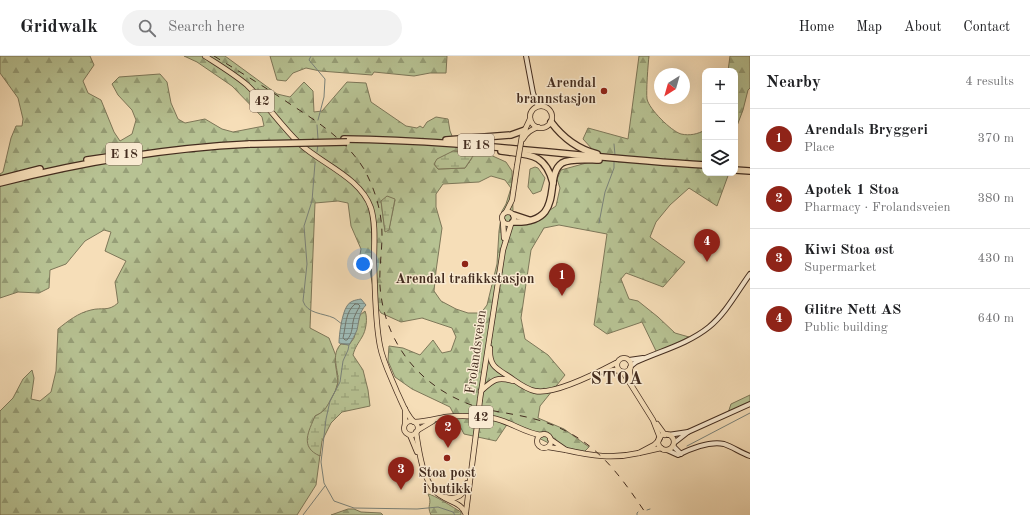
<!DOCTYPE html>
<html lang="en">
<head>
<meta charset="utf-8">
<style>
  :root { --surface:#fff; --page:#f2f2f2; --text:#202124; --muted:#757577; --line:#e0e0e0; --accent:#8f2418 }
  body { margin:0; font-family:"Old Standard TT",serif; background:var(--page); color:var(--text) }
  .controls { position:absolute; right:12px; top:12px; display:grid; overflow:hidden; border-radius:8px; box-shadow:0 4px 16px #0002 }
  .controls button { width:36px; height:36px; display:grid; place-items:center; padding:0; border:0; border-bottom:1px solid var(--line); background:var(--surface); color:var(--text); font:20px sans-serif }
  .compass { position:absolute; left:654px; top:12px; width:36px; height:36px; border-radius:50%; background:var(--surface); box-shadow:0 4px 16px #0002; rotate:217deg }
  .you { position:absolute; left:363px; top:208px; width:14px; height:14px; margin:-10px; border:3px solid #fff; border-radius:50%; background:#1a73e8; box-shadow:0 0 0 6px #1a73e833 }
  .badge { display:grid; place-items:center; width:26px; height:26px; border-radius:50%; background:var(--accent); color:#fff; font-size:13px; font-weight:700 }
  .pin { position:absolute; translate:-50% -33px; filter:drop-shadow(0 1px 2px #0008) }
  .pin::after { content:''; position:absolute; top:21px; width:14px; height:12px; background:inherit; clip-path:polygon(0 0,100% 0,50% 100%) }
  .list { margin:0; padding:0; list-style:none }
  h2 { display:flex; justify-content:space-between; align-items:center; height:52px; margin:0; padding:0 16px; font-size:17px }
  h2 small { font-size:13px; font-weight:400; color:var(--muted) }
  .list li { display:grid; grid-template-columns:26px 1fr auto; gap:12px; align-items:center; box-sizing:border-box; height:60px; padding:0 16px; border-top:1px solid var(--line) }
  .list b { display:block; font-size:15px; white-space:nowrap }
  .list p { margin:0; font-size:13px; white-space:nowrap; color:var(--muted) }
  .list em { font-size:13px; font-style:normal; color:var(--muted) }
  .icon { flex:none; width:22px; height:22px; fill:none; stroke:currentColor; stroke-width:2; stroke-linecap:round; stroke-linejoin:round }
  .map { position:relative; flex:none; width:750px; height:459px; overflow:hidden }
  header { display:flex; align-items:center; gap:24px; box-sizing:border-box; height:56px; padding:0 20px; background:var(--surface); border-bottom:1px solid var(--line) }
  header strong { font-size:19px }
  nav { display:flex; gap:22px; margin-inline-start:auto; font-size:14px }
  .search { width:280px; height:36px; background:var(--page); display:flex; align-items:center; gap:10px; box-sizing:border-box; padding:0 14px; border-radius:22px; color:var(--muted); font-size:15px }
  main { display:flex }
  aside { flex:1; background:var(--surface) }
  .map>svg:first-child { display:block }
  .forest { fill:url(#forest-firs); stroke:#7d7759; fill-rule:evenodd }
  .wetland { fill:url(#wetland-marsh); stroke:#7d7759 }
  .water { fill:url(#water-rules); stroke:#7a827a }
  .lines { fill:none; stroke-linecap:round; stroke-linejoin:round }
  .shore { stroke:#70746a; stroke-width:1 }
  .stream { stroke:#7a827a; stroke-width:1 }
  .secondary-casing { stroke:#432c1f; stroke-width:6 }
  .primary-casing { stroke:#432c1f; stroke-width:6 }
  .highway-casing { stroke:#432c1f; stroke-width:8 }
  .secondary { stroke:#f9ead1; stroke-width:4 }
  .primary { stroke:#f6deb8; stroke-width:4.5 }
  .highway { stroke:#f6deb8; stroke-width:5.5 }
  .rail { stroke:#432c1f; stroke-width:1; stroke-dasharray:7 7; stroke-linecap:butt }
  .primary-bridge-casing { stroke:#432c1f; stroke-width:6; stroke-linecap:butt }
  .highway-bridge-casing { stroke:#432c1f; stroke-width:8; stroke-linecap:butt }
  .primary-bridge { stroke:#f6deb8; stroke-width:4.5 }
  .highway-bridge { stroke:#f6deb8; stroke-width:5.5 }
  .poi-dot { fill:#8f2418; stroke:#f9ead1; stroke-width:1.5 }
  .labels { text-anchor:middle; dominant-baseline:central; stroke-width:3; stroke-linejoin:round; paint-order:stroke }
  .shield { fill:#f9ead1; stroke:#7a6554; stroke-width:1 }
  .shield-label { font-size:13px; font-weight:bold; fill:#432c1f }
  .poi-label { font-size:14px; font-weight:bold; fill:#432c1f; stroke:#f9ead1 }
  .street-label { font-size:14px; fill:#432c1f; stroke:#f9ead1 }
  .district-label { font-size:18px; font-weight:bold; letter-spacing:1px; fill:#432c1f; stroke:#f9ead1 }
</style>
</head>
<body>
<header>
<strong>Gridwalk</strong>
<div class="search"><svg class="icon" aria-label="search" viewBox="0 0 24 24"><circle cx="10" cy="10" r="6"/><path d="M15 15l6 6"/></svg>Search here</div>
<nav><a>Home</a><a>Map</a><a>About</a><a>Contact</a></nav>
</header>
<main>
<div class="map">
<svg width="750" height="459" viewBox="0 0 750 459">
  <defs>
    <pattern id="forest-firs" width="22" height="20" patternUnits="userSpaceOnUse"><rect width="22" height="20" fill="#b7c293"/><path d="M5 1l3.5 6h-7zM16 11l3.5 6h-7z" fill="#969e77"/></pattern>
    <pattern id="wetland-marsh" width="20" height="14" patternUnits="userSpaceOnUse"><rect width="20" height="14" fill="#b7c293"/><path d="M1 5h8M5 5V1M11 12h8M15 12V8" fill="none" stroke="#969e77"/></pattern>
    <pattern id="water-rules" width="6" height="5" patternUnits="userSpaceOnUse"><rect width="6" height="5" fill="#9ebbb6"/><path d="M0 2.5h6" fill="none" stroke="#829893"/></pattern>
  </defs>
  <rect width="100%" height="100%" fill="#f6deb8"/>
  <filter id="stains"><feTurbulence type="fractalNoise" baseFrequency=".005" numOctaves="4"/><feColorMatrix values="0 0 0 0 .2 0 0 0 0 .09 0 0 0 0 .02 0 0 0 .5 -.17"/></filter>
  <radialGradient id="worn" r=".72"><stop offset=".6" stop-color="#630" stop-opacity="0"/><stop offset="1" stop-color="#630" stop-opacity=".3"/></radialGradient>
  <g class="forest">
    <path d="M0,0H90L94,9L83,25L88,37L101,44L114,76L120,85L132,78L136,64L132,54L118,39L112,28L119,21L160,18L167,26L171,47L178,63L185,67L205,63L222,73L233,76L264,70L262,61L232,30L197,6L184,0H225L277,38L290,41L304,26L313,35L314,56L322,55L347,26L366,27L371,46L406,70L417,72L420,70L423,72L427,66L436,61L448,63L450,75L455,87L476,91L486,97L506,106L512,115L513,156L522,164L541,160L556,150L560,132L557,123L561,114L590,106L593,94L583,83L588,72L628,83L639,0H649C648,8 646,36 647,43C649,53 671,75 681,78C690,80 698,78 705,74V117H729L717,150L689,132L670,149L656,166L650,181L685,206L663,231L626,217L621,223L629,243L638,245L658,261L675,277L689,281L657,297L642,266L607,278L594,269L607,178L559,169L544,172L531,194L521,262L525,283L548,299L565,319L540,350L538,362L564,373L589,391L582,398L565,395L508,367L496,385L464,378L450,351L412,333L395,321L388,305L389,290L403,292L420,299L433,284L442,297L451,295L456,281L452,272L422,262L401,266L381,257L376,248L370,215L358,210L361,193L351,170L348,147L338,145L315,147L310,272L329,282L336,300L335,305L338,326L335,336L325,355L315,360L317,398L320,399L316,429L297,459H0V355L13,342L23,323L32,314L34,322L31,343L40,345L51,336L56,315L58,273C68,265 78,257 91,254C102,251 108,256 118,247L115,226L126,205L105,195L111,176L104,174L85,185L66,208L50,214L49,232L39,237L18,236L0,242V118L3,116L11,82L16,70H22L23,63L18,42L0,17ZM453,95L465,96L472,102L465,112L438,113L434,108ZM491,120L505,124L511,132L506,148L502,155L499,175L497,208L487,249L481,257H468L456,253L441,245L434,235L436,215L442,172L436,151V138L443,128L479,126ZM395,144L389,173L385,175L381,145Z"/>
    <path d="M270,0H447L446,17H430L414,20L374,16L372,19L320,15L306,12L293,17L286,25L277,24Z"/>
    <path d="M730,0H750V32L748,34L743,54L735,75V15H728Z"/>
    <path d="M535,111L538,112L545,122L541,135L533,138L528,131L530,113Z"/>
    <path d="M750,339V346C742,349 736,354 728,357L731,348Z"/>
    <path d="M428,438C433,438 454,452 461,456V459H431C426,449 433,448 428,438Z"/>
    <path d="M348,453H354L361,456L381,457L383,459H331Z"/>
  </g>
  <g class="wetland">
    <path d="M453,95L475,97L465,112L438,113L434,108L437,103Z"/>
    <path d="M387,140L395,143L389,174L385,176L381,145Z"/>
    <path d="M365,255C368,262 366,275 362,281C358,288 355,291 353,299L363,314L368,334L370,350L342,356L331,367L322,385L320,400C299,391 309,375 315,360C324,356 326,352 330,345C333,339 337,333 338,327C339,314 330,299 341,288L349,289L354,282L360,259Z"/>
  </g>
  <path class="water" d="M361,243L366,249C359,256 359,265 357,274C355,279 352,284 349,289L339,287C339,279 342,257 347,250C350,245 355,244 361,243Z"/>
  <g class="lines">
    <path class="shore" d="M355,248H358L360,250C357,255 354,260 353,266C352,273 352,278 347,284H345L343,282C346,270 345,256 355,248Z"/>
    <g class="stream">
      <path d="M311,0L309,4L325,23L324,41L318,64"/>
      <path d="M317,69L318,83"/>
      <path d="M614,88L615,99"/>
      <path d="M317,96L318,88"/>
      <path d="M315,107L312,145L304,170L307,208L303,245C307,258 323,257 334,262C337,264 339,266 342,268"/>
      <path d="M599,167L605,136L614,112V105"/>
      <path d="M349,289L348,294L343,305L340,326L330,345L326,363L321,406L324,427L334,445L354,452L417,453L438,451L453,456L455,459"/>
      <path d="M687,390L750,357"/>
      <path d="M647,454L650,453"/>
      <path d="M303,459L325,430"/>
      <path d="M637,459V457L638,456"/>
    </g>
    <g class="secondary-casing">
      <g id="secondary">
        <path d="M526,0L533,37L538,50"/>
        <path d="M629,304L643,302"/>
        <path d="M631,310L636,306C660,295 688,288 709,271C726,257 737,236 750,218"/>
        <path d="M668,379L688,376L750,348"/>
        <path d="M674,387L688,376"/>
        <path d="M673,390L681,398"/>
        <path d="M667,394L678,399C690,393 710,385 724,388C733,391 741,397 750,400"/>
      </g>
    </g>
    <g class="primary-casing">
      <g id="primary">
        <path d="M205,0C219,9 234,18 247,29C266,47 281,70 300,88C322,108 361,122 371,152C376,169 374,188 374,206C375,232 375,265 380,290C383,306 391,321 397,336C402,346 405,357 413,365"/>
        <circle cx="541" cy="61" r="11"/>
        <path d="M523,83C527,76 531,74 538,71"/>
        <path d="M521,86L522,80L530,63"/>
        <circle cx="508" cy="162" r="6"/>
        <path d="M506,156L512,144L517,110"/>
        <path d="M503,165L504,182"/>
        <path d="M490,292C489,309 495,312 508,320C517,326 525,333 535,335C554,339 599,316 616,307"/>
        <circle cx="624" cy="309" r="7"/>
        <path d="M630,312V317L632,328"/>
        <path d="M603,316L614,314L620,315"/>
        <path d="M623,316L653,364L660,382"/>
        <path d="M481,335C493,324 497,320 513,325"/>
        <path d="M480,343L503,194L511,168"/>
        <path d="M405,353V368"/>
        <circle cx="411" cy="372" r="7"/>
        <path d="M414,366C425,366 435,363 445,361C461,359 476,360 492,362C510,365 524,377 541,379"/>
        <path d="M657,368L665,379"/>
        <path d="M418,374L433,365"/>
        <path d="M416,376C419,395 422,421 435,435C445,446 462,445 466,459"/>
        <circle cx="544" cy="385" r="7"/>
        <circle cx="666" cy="386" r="8"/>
        <path d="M410,379L417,396"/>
        <path d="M659,384L654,389L639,397L661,392"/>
        <path d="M548,391L566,394L550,383"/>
        <path d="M566,394C592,400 613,403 639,397"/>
        <path d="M445,441C457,445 465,438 467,427"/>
        <path d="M466,456L477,370"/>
      </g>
    </g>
    <g class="highway-casing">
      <g id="highway">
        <path d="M551,66C563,82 577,93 597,98"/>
        <path d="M344,83C465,84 585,102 705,109"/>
        <path d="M446,84L511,79L525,74"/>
        <path d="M501,95C528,99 545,96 553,127"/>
        <path d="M87,104L128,98"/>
        <path d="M735,114L750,115"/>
        <path d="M0,123L40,113"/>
        <path d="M0,127C82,106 166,92 250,88"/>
        <path d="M514,159L529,164"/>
        <path d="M513,166C568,168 542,121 562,107C570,102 590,104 599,104"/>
      </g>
    </g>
    <use href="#secondary" class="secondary"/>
    <use href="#primary" class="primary"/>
    <use href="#highway" class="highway"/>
    <path class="rail" d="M214,0C240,16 265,31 290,48C318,66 346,84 364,113C375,133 382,156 382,179C382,196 379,213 380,230C382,260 394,289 414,311C433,332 458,346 484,353C508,358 532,360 555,370C599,388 621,421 647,459"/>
    <g class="primary-bridge-casing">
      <g id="primary-bridge">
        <path d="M517,110L521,86"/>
        <path d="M477,370L480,343"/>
      </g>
    </g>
    <g class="highway-bridge-casing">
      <path id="highway-bridge" d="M250,88L347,86"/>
    </g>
    <use href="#primary-bridge" class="primary-bridge"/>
    <use href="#highway-bridge" class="highway-bridge"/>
  </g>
  <g class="poi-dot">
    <circle cx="604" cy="35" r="4"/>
    <circle cx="465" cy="208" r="4"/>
    <circle cx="447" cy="402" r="4"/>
  </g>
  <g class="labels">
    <g class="shield">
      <rect x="250" y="34" width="24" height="22" rx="3"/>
      <rect x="458" y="78" width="36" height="22" rx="3"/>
      <rect x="106" y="87" width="36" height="22" rx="3"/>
      <rect x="469" y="350" width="24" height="22" rx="3"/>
    </g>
    <g class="shield-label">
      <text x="262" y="45">42</text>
      <text x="476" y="89">E 18</text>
      <text x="124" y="98">E 18</text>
      <text x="481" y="361">42</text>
    </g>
    <g class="poi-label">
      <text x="596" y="27" text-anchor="end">Arendal<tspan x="596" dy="16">brannstasjon</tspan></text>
      <text x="465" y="223">Arendal trafikkstasjon</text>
      <text x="447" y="417">Stoa post<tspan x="447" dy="16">i butikk</tspan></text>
    </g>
    <g class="street-label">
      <text transform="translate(476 296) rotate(-82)">Frolandsveien</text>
    </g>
    <g class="district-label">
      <text x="617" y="323">STOA</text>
    </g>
  </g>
  <rect width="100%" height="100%" filter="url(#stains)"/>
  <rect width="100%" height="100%" fill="url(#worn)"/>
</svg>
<div class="controls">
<button>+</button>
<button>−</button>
<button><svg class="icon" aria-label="layers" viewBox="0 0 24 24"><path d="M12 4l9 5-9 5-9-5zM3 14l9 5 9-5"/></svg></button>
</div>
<svg class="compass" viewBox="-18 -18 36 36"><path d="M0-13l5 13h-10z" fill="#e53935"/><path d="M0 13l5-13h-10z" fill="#757577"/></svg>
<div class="you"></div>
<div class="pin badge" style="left:562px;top:240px">1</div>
<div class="pin badge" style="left:448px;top:392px">2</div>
<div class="pin badge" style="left:401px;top:434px">3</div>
<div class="pin badge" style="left:707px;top:206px">4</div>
</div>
<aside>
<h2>Nearby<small>4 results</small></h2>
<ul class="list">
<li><span class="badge">1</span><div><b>Arendals Bryggeri</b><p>Place</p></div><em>370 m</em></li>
<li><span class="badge">2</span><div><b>Apotek 1 Stoa</b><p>Pharmacy · Frolandsveien</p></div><em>380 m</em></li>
<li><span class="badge">3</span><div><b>Kiwi Stoa øst</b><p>Supermarket</p></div><em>430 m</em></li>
<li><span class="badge">4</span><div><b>Glitre Nett AS</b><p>Public building</p></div><em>640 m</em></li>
</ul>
</aside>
</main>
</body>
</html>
